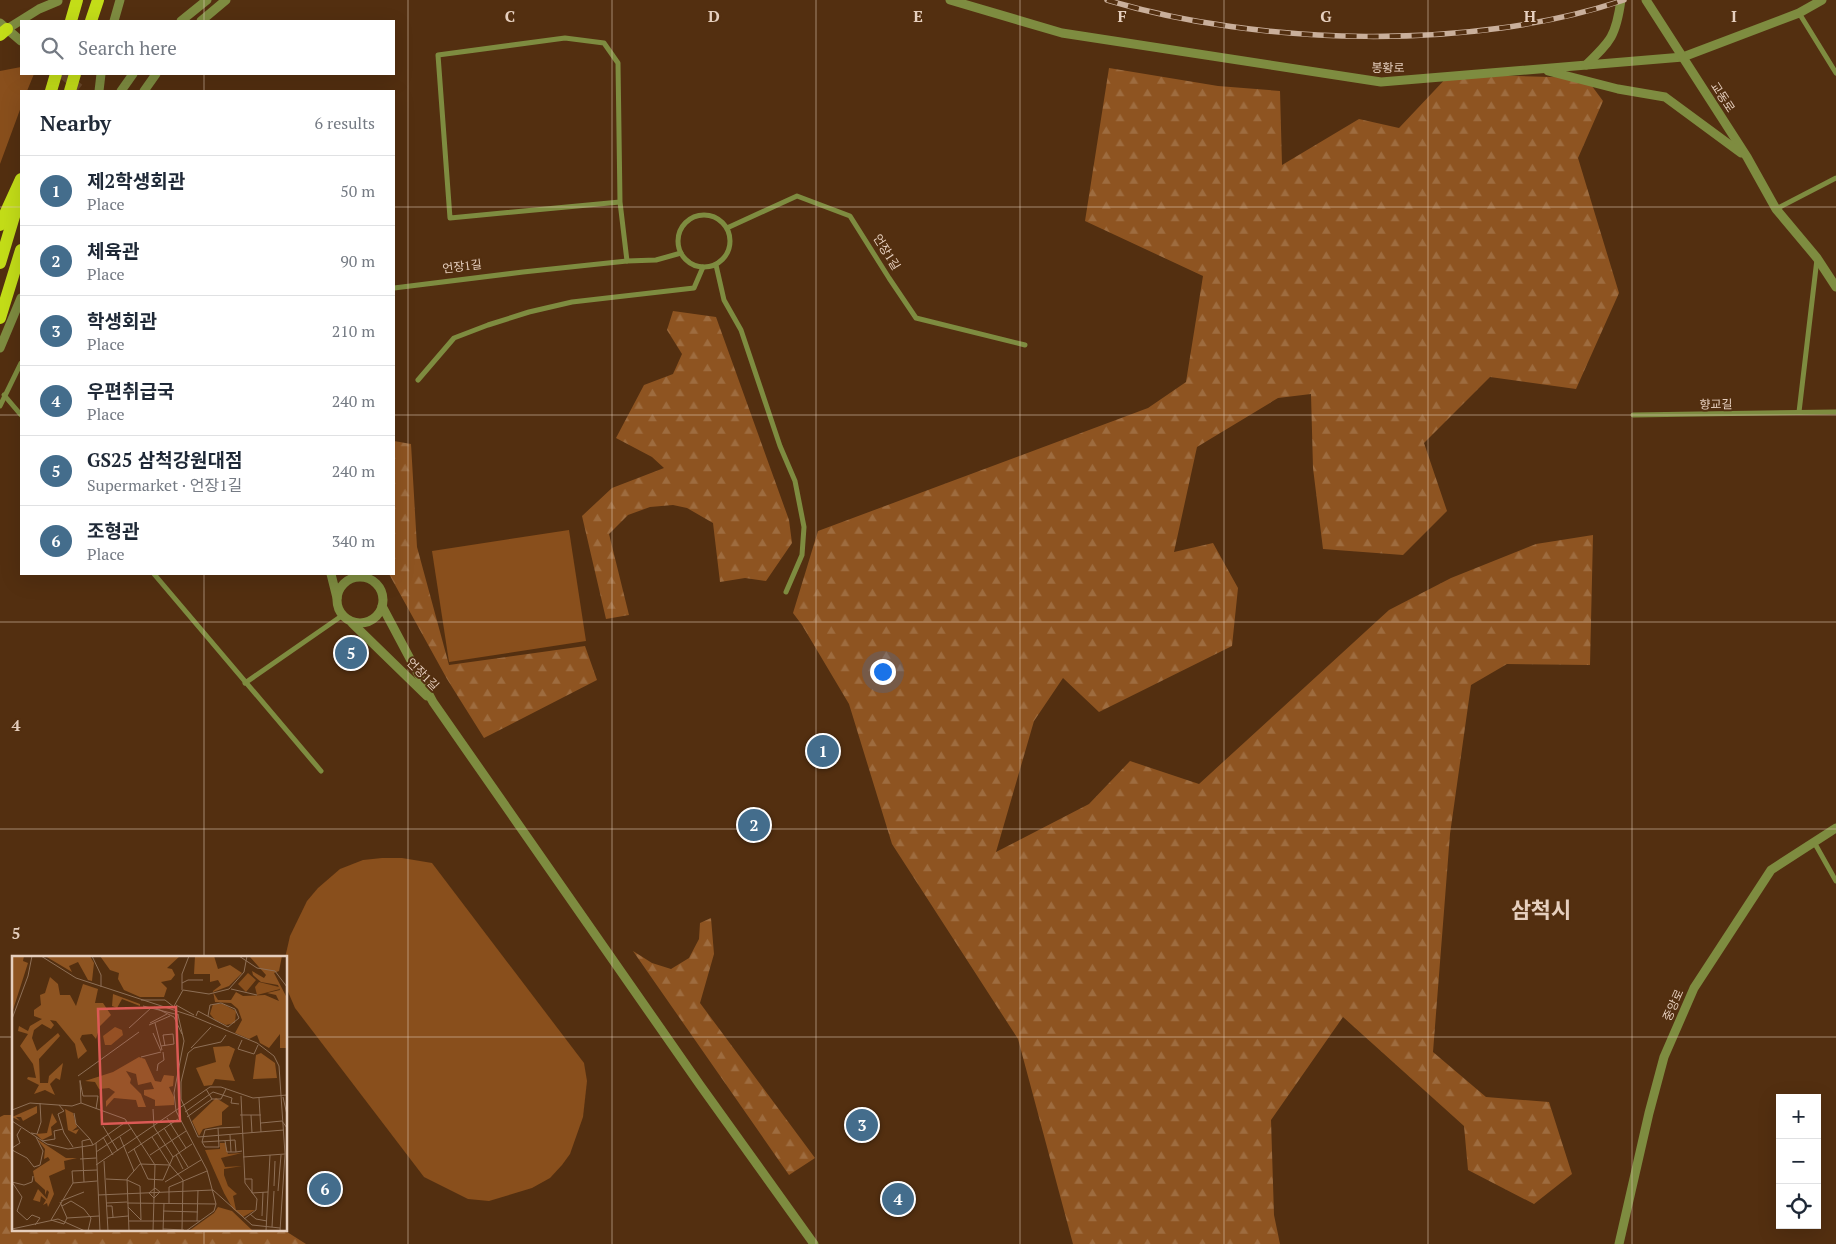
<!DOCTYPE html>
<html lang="en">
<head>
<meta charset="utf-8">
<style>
  :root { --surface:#fff; --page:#f6f6f7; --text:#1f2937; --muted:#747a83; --line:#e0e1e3; --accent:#446d8c }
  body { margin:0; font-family:"PT Serif","Noto Sans KR",serif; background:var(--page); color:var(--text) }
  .controls { position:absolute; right:15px; bottom:15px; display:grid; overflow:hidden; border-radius:0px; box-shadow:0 5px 20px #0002 }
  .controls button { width:45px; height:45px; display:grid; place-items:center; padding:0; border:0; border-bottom:1px solid var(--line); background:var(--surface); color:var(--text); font:25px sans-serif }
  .you { position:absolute; left:882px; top:671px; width:18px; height:18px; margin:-12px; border:4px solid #fff; border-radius:50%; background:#1a73e8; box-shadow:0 0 0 8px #1a73e833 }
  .badge { display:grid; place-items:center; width:32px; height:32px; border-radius:50%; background:var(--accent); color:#fff; font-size:16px; font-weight:700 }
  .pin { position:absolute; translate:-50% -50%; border:2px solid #fff; box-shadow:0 1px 5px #0006 }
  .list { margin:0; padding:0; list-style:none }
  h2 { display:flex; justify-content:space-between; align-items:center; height:65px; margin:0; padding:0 20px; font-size:21px }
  h2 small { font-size:16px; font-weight:400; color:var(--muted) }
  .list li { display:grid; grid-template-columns:32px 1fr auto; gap:15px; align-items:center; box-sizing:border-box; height:70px; padding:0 20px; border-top:1px solid var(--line) }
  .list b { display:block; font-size:19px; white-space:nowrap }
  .list p { margin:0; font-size:16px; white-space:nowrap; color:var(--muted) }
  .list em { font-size:16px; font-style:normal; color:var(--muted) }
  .icon { flex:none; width:28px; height:28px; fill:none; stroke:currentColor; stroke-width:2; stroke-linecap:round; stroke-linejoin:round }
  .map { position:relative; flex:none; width:1836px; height:1244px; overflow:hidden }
  .search { position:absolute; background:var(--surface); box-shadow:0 5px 20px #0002; left:20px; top:20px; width:375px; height:55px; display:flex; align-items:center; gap:12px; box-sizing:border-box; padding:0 18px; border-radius:0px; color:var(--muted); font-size:19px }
  .panel { position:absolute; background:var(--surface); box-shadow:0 5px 20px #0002; left:20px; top:90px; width:375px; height:485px; border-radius:0px }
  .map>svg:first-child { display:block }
  .grass { fill:#894f1c }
  .forest { fill:url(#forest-firs) }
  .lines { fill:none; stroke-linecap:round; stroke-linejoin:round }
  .tertiary-tunnel { stroke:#69472a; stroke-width:9; stroke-dasharray:9 4.5; stroke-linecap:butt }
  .minor { stroke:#7e8c40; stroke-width:5 }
  .tertiary { stroke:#7e8c40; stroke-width:9 }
  .primary { stroke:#c3dd18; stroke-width:12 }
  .rail-casing { stroke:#c9af9b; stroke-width:5.5 }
  .rail { stroke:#532f10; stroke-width:4; stroke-dasharray:11; stroke-linecap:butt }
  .grid { fill:none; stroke:#e6cfbe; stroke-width:1; stroke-opacity:0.55 }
  .labels { text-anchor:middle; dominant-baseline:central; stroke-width:4; stroke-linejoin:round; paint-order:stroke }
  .street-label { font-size:12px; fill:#e6cfbe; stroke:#532f10 }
  .town-label { font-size:22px; font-weight:bold; fill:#e6cfbe; stroke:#532f10 }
  .inset-road { fill:none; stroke:#8e6f56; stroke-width:1 }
  .view { fill:#db5a55; fill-opacity:0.15; stroke:#db5a55; stroke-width:2.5 }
  .inset-edge { fill:none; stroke:#e6cfbe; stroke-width:2.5 }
  .grid-label { font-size:16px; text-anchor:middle; font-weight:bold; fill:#e6cfbe; stroke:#532f10; stroke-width:4; stroke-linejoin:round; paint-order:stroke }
</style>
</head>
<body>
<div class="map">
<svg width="1836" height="1244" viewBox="0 0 1836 1244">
  <defs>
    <pattern id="forest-firs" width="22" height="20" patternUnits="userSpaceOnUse" patternTransform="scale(1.25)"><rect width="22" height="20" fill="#8e5421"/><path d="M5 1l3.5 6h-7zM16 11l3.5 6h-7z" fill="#9e6c3f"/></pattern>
  </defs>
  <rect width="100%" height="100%" fill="#532f10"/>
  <g class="grass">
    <path d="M21,67V74H34L27,91H21V107L0,164V71Z"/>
    <path d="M569,530L586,641L449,662L432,551Z"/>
    <path d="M382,858H402L432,863L584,1063L587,1081L583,1117L570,1154L562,1165L550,1178L532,1188L489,1201L468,1199L424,1177L295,1008L286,987L285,958L290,936L307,901L318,888L340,869L363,860Z"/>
  </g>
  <g class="forest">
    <path d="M1109,68L1218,86L1280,91L1282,165L1359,119L1399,128L1450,74L1586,78L1603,101L1578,158L1619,293L1576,389L1490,377L1424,443L1447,511L1403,555L1323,549L1313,468L1311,394L1278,398L1197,447L1174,552L1213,543L1238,588L1232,646L1099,712L1063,678L1034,721L996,852L1089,804L1130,761L1199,784L1389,610L1451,578L1536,544L1593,535L1590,665L1507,664L1471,685L1450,834L1433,1052L1486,1097L1549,1102L1572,1174L1534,1204L1468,1170L1464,1126L1343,1017L1271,1120L1274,1215L1280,1244H1073L1018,1039L892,844L849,704L802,625L793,613L818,531L1148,408L1186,382L1203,276L1085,221Z"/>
    <path d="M673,311L716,317L789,520L792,543L766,581L745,578L720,582L713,523L687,508L673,505L650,507L628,515L609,534L629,615L606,619L582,516L612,488L664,468L652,457L616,438L644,385L673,374L682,354L667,330Z"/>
    <path d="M394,441L411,444L417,547L449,665L585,646L597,680L484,738L447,679L389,574H394Z"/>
    <path d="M711,918L714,954L700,1003L815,1158L789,1175L633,951L652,963L671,969L689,958L699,939L700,923Z"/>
    <path d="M4,1115H14V1230H284L306,1244H0V1117Z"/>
  </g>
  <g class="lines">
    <path class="tertiary-tunnel" d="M62,74L83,91"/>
    <g class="minor">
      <path d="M1799,13L1836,73"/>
      <path d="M620,202L450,218L438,55L565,38L604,43L618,63L620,202L627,261"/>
      <path d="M1776,209L1836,178"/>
      <circle cx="704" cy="241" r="26"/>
      <path d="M727,228L797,196L850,216L889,278L916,318L1025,345"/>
      <path d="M716,265L724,300L741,330L780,446L795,481L804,527L802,555L786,592"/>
      <path d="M394,288L523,272L627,261L656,260L681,253"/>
      <path d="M418,380L454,338L488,325L529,312L572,302L694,288L703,267"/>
      <path d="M4,395L21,415"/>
      <path d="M0,406L21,363"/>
      <path d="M1799,412L1817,259"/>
      <path d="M1633,415L1836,412"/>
      <path d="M154,574L321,771"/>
      <path d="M245,683L343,615"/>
      <path d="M1814,842L1836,881"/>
    </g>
    <g class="tertiary">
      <path d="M950,0L1062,33L1381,82L1683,57L1799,13L1822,0"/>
      <path d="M1646,0L1747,157L1776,209L1817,258L1836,287"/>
      <path d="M114,21L120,0"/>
      <path d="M181,21L207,0"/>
      <path d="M201,21L226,0"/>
      <path d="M0,23L21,41"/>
      <path d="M7,29L39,9L58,1"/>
      <path d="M1586,65C1611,41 1616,36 1621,0"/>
      <path d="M1548,71L1618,89L1665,97L1741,153"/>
      <path d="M99,91L101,74"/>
      <path d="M121,91L133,74"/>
      <path d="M144,91L156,74"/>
      <path d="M0,348L21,298"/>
      <path d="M331,574L337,598"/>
      <circle cx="360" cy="600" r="23"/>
      <path d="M382,606L433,702L700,1085L814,1244"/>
      <path d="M352,623L427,696"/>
      <path d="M1619,1244L1649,1113L1664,1057L1694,988L1771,870L1836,828"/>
    </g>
    <g class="primary">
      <path d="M71,21L77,0"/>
      <path d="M91,21L98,0"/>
      <path d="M0,35L7,29"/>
      <path d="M51,91L56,74"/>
      <path d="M70,91L75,74"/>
      <path d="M0,225L21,179"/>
      <path d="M0,263L21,193"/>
      <path d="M0,318L21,250"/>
    </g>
    <g class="rail-casing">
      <path id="rail" d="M1107,0C1259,46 1474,51 1624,0"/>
    </g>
    <use href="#rail" class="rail"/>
  </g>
  <path class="grid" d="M204,0V21M408,0V1244M612,0V1244M816,0V1244M1020,0V1244M1224,0V1244M1428,0V1244M1632,0V1244M204,74V91M0,207H21M394,207H1836M0,415H21M394,415H1836M204,574V958M0,622H1836M0,829H1836M0,1037H14M286,1037H1836M204,1230V1244"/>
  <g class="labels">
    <g class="street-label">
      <text x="1388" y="67">봉황로</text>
      <text transform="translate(1723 97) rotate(57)">교동로</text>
      <text transform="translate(887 252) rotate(58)">언장1길</text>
      <text transform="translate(462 266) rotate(-7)">언장1길</text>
      <text transform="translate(1716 404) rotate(-1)">향교길</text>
      <text transform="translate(423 674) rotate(45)">언장1길</text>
      <text transform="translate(1673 1005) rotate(-66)">중앙로</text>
    </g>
    <g class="town-label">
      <text x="1541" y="909">삼척시</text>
    </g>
  </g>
  <g transform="translate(12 956)">
    <rect width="275" height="275" fill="#532f10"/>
    <path d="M236,17L244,24L234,36L226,28ZM201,48H211L224,55L223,67L214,69L203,64L198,58ZM103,71L110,74L111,79L99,89H93L91,80ZM208,187H213L216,198L230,197L209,202L213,211L230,210L212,213V219L216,230L225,238L221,240L224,254H243L231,261L221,253L212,237L193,194L208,193Z" fill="#894f1c"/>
    <path d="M0,0H12L11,5L16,7L0,57ZM33,0H78L82,7L80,25L76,24L66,6L57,10L60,16ZM88,0H168L155,12L160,13L163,19L159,24L149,26L155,32L152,41H128L112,34L106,23L107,17L98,14ZM183,0H202L206,13L218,9L230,17L217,30L201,36L206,44H219L224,36L231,40L253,39L267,45L264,39L255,37L268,34L266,29L249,26L241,19L240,15L252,22L254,19L238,1L270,0L267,15L262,17L275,42L274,92H268V78L257,92L248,87L245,79L237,83L223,77L230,64L226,53L219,47L203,46L201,35L209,29L206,24L198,26V18H182ZM38,21L46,28L48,39H58L64,50L71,28L86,33L83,47H91L99,59L88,70L84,83L80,78L70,79L68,83L75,95L66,103L63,88L44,65L38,64L42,69L39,73L30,68L22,74L20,82L25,95L46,77L48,80L27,103L28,127H36L37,120L51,107L48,124L44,122L38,128L43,139L33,134L22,138L27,129L15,123L16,121L24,122L21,108L8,90L16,78L6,75L7,70L16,75L18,70L30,63L22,60V54L29,49L28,39L33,37ZM101,38L128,48V50L110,43L105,52L100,50ZM217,90L223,93L217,110L223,125L203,123L200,129L192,130L184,112L204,106L201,91ZM249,97L263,107L265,122L241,123L244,99ZM127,101L133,103L143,125L149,126L152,119L162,120L161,130L157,131L162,141V149L143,150V144L132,139V134L142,133L139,126L126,129L124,118L114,115L119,123L118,127L129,138L134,151H126L124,144L102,142L94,151V145L103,136L97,132L87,133L83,126L73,125L101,116ZM204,142L217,150L210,156V169L191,173L187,180L180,165ZM25,150V157L11,165L9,161H4L8,165L0,161ZM53,153L61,157L65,171L60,175L67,173L64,178L56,174ZM40,157L45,166L39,171L40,179L30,184L24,178L35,177ZM25,183L54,202H65L52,205L53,213L37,220L42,238L36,251L35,247L31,249L34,244L29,240L28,246L21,244L26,233L35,243L37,236L35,234L33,239V234L23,225L21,215L38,204L36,201L32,203L33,193ZM206,251L220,255L241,275H177L202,257Z" fill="#8e5421"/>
    <path d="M247,26L267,31L268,33L245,39L243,31Z" fill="#894f1c"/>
    <path class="inset-road" d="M29,0L64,22L180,60L245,87L262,100L267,110L273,198L268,275M80,0L89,19V31M227,0L245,12L263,15L275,31M170,27L176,24H191M219,33L245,39M170,34V18L177,0M129,44H153L162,51M164,49L182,59M131,50L167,59M142,51L162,61L170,78M161,52L171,34L197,38L217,33L232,16L235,0M166,59L172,85L162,137L164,155L195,214L204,248L202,255L174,275M184,60L186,55L216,71L227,62L223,53L209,47L198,49L196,60M0,63L16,20L20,0M138,67L155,58M143,67L150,94M137,69L158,60M117,72L139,52M141,77L149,95M214,79L209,86L182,92L176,97L169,126V143L186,181L272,174M230,84L226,93L242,98L246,89M149,90L162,88L161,78L151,79L153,90M179,92L199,71M129,101L149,96M145,115L146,108L152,104L151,96M66,120L127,76M68,124L69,147L113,163L143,209L141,275M68,125L71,140H86L84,153M194,133L200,143H209L214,133M229,140L233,227L245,243L244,254L232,263M271,141L275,159M247,142L249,176M47,149L52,155L46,158L52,177L61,191M141,153L142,171L161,201M0,154L18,147L60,150L69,147M173,156L201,136L220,142L219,147L227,148M62,157L64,168L78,183M228,159H249M239,159L240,177M175,161L200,143M155,162L174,192M0,165L35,188L56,193L81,189L115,165M249,167L270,165L275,172M91,170L106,195M152,172L176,211M206,172L207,191H193L190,186L193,174L206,172L228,171M19,177L25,178L29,166L28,147M218,179L219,196M91,181L101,199M108,181L122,215M140,181L158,209M30,185L43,183L42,175L51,173M213,185L215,196H224M190,186L223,184L224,196L230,195M84,187L88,275M0,192L8,187L5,179L9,172M122,193L136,223M0,194L15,202L22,211L28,209L31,195L24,181M84,196L120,172M116,197L166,163M138,199L174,175M164,199L171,213M231,201L273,198M68,203L84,202M92,205L96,275M84,209L198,131H209L241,142L275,139M21,220L20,226L12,229L0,226L10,241L5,255L15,264L20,259L28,262L23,269M94,223L115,224L128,230M136,223L151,224M233,223H240V237M151,224L161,201L180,188M72,226L70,185L78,183L81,189M153,226L189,204M61,227L60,215L85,214M128,230L129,264M262,230L263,205M157,231L195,215M157,231V247M143,232L148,236L142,242L137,237ZM266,235L269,199M240,237L256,236M86,239L201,234L240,269L268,272M49,245L72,236M48,246L55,262M94,247L115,246M115,247L204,248M50,250L59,245L72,253L79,262L76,275M95,250H100L101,261M116,251L129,264M151,255L186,256M238,258L244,263L255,265M250,260L251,236M95,262L116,260M39,264L61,227L85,225M39,264L52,268L55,262L87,260M117,265H188M185,265L186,234M260,271L262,235M0,273L46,263L73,275M151,273L172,274M117,275L115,223L128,208L158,209L171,224L170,274M151,275L152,247M254,275L258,199"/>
    <path class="view" d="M164,51L168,165L90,168L86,53Z"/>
    <rect width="275" height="275" class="inset-edge"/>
  </g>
  <g class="grid-label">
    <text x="510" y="22">C</text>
    <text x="714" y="22">D</text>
    <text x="918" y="22">E</text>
    <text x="1122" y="22">F</text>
    <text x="1326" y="22">G</text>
    <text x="1530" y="22">H</text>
    <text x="1734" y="22">I</text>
    <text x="16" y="731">4</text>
    <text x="16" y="939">5</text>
  </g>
</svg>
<div class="controls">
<button>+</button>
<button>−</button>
<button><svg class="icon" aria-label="locate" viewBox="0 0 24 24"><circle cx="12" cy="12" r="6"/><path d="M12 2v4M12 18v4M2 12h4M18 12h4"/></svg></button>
</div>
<div class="you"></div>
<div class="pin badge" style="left:823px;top:751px">1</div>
<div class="pin badge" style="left:754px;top:825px">2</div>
<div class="pin badge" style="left:862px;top:1125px">3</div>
<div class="pin badge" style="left:898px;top:1199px">4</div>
<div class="pin badge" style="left:351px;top:653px">5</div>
<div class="pin badge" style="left:325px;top:1189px">6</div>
<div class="search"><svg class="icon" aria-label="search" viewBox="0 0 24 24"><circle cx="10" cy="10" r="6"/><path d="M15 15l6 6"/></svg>Search here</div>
<section class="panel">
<h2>Nearby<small>6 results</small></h2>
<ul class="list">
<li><span class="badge">1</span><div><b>제2학생회관</b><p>Place</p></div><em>50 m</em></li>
<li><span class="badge">2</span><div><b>체육관</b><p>Place</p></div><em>90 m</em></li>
<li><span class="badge">3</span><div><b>학생회관</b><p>Place</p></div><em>210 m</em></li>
<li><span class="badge">4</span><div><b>우편취급국</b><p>Place</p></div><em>240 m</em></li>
<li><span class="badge">5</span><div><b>GS25 삼척강원대점</b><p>Supermarket · 언장1길</p></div><em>240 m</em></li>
<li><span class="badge">6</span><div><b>조형관</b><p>Place</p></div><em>340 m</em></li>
</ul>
</section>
</div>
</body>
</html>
